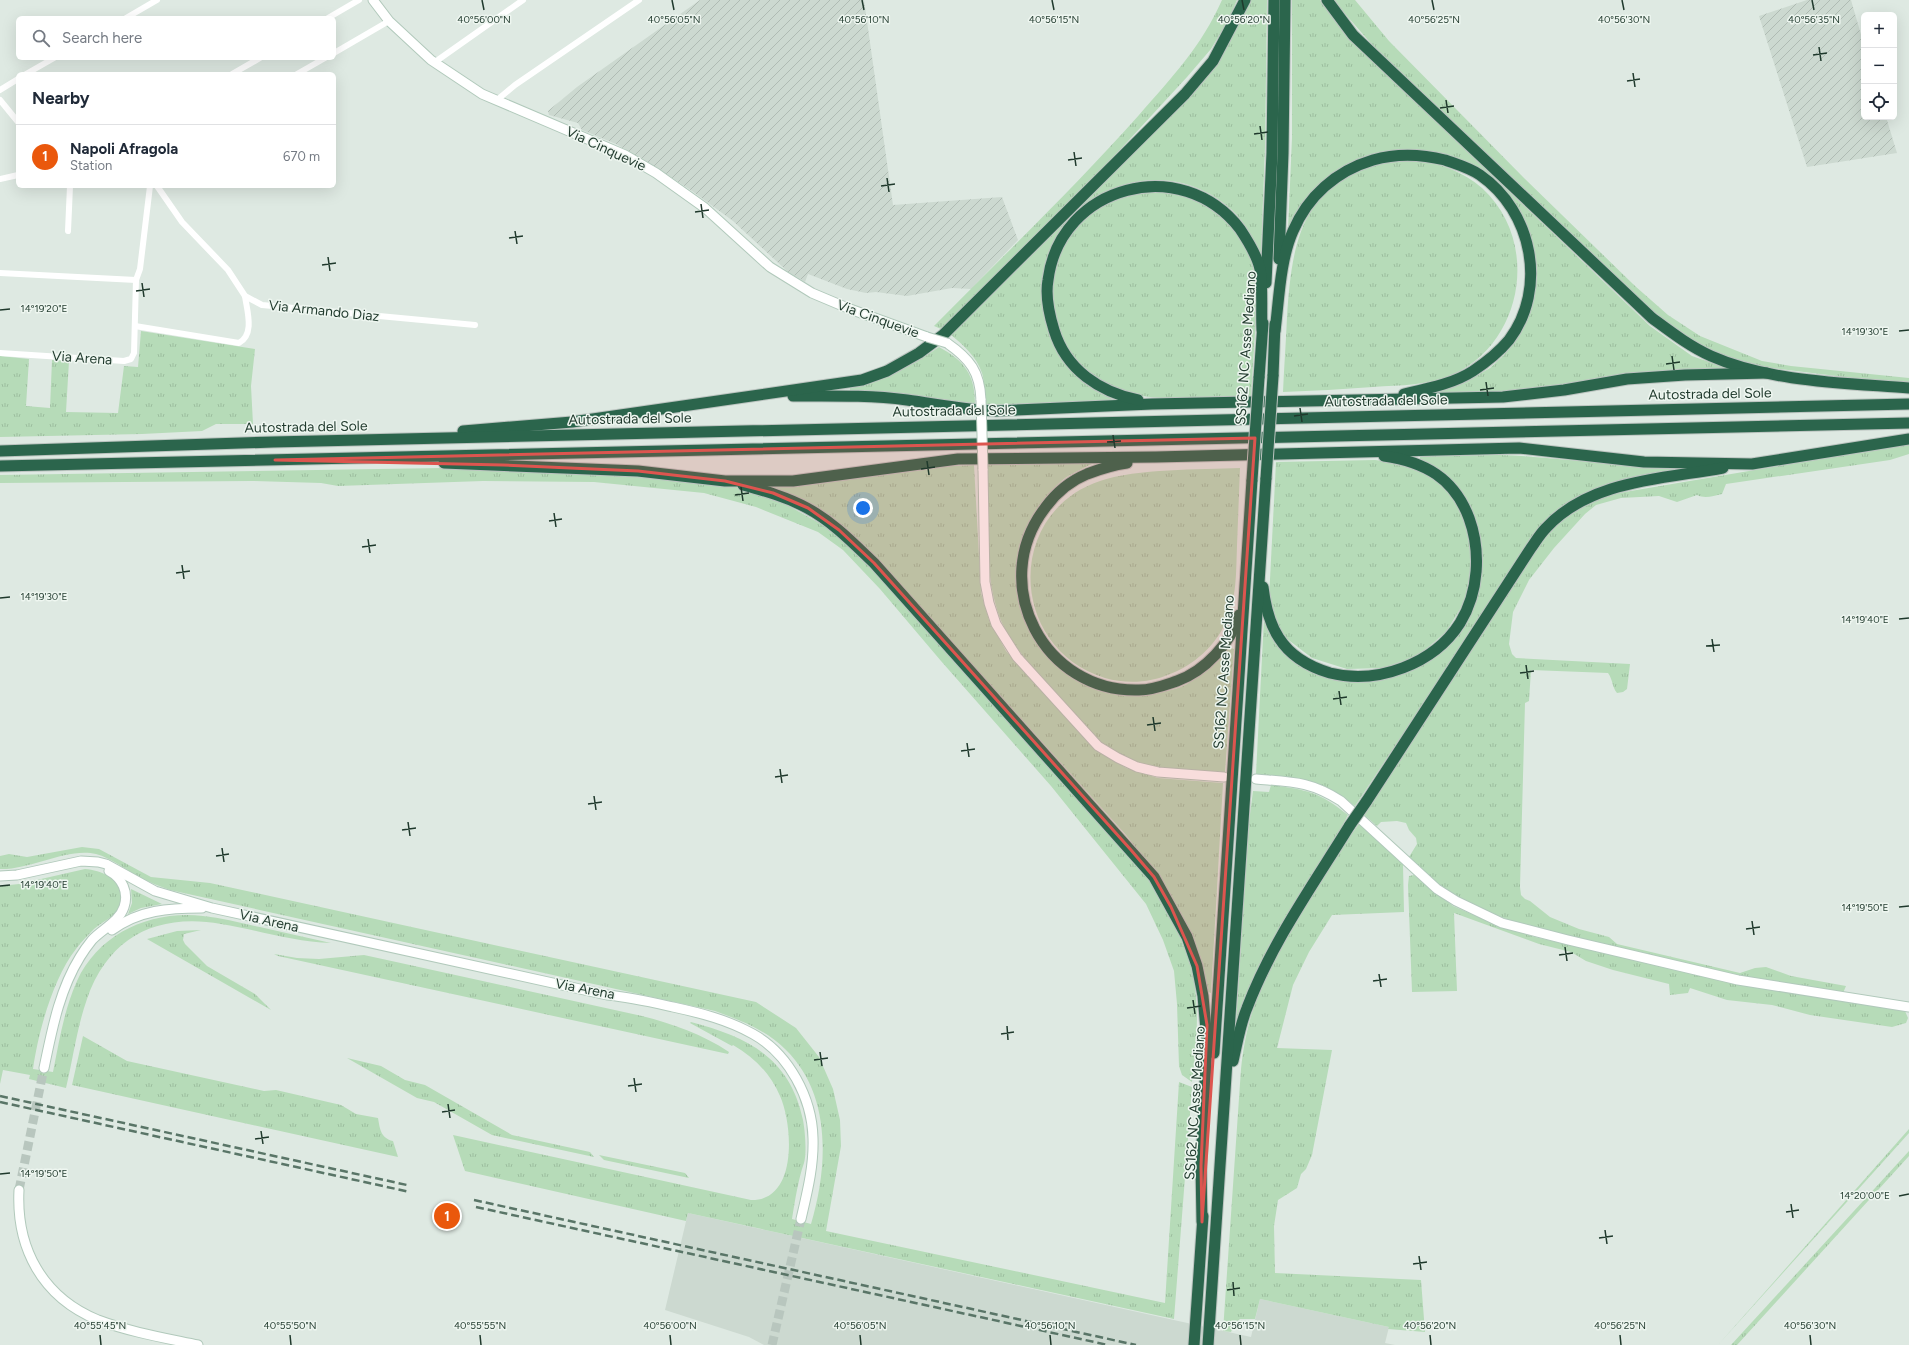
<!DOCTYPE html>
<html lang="en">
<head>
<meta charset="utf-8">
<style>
  :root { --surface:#fff; --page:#f6f6f7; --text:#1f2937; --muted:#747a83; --line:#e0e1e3; --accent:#ea580c }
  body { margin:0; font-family:Figtree,sans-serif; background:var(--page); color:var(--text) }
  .controls { position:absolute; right:12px; top:12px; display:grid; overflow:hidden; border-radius:6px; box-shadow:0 4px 16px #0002 }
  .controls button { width:36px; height:36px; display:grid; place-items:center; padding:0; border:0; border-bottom:1px solid var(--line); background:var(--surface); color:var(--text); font:20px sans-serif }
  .you { position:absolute; left:863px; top:508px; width:14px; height:14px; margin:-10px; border:3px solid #fff; border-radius:50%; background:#1a73e8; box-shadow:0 0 0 6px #1a73e833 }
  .badge { display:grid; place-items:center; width:26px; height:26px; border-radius:50%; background:var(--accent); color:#fff; font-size:13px; font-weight:700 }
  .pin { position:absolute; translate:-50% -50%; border:2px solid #fff; box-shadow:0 1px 4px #0006 }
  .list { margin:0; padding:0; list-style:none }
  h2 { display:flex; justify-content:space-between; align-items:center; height:52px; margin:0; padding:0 16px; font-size:17px }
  h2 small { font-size:13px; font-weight:400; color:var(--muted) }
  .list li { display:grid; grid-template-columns:26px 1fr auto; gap:12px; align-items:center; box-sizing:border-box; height:64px; padding:0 16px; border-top:1px solid var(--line) }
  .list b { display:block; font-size:15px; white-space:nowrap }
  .list p { margin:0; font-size:13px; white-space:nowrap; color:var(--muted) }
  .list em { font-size:13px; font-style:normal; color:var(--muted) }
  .icon { flex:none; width:22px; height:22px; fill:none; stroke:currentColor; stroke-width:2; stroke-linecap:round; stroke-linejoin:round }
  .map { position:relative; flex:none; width:1909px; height:1345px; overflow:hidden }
  .search { position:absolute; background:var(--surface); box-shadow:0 4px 16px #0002; left:16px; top:16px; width:320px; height:44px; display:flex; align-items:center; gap:10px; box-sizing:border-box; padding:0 14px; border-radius:6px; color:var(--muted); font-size:15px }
  .panel { position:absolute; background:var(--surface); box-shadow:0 4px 16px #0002; left:16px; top:72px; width:320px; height:116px; border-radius:6px }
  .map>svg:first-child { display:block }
  .built { fill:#ccd9d0 }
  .industrial { fill:url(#industrial-furrows) }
  .grass { fill:url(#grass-tufts) }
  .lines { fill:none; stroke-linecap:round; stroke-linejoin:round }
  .secondary-tunnel { stroke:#b8c6be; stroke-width:9; stroke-dasharray:9 4.5; stroke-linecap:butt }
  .secondary-casing { stroke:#b1c9bb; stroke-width:11 }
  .highway-casing { stroke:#bcc4c0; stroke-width:13 }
  .street { stroke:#fff; stroke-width:6 }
  .secondary { stroke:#fff; stroke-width:9 }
  .highway { stroke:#2b654c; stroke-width:11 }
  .rail { stroke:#597567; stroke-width:2.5; stroke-dasharray:8 4; stroke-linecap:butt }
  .secondary-bridge-casing { stroke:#b1c9bb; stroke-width:11; stroke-linecap:butt }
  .highway-bridge-casing { stroke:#bcc4c0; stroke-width:13; stroke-linecap:butt }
  .secondary-bridge { stroke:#fff; stroke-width:9 }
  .highway-bridge { stroke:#2b654c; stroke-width:11 }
  .marked { fill:#dd554f; fill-opacity:0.2; stroke:#dd554f; stroke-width:3; stroke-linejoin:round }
  .ticks { fill:none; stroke:#1f392c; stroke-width:1.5 }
  .labels { text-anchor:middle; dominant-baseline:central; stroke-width:3; stroke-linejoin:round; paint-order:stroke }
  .street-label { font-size:14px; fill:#1f392c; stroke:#eef6f0 }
  .ticks-label { font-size:10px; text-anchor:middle; fill:#1f392c; stroke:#eef6f0; stroke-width:3; stroke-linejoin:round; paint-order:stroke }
</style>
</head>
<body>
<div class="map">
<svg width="1909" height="1345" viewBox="0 0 1909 1345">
  <defs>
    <pattern id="industrial-furrows" width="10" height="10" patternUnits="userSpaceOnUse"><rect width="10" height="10" fill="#ccd9d0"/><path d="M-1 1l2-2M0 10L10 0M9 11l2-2" fill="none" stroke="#afbbb3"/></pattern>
    <pattern id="grass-tufts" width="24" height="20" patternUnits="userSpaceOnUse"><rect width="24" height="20" fill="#b6dbb8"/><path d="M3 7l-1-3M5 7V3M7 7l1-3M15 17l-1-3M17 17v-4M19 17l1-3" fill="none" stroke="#9cbd9e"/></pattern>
  </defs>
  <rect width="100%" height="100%" fill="#dee9e2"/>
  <path class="built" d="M688,1213L1251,1337L1260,1299L1389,1327L1385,1343L1395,1345H764L749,1337L665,1310Z"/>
  <g class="industrial">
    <path d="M700,0H864L893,205L1002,197L1018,240L971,289L952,288L907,296L876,292L866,293L847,289L808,274L805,282L787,271L733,221L692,191L659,169L616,144L582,130L578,123L549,115L548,111L577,87Z"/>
    <path d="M1807,0H1851L1864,45V117H1886L1897,153L1807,167L1759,16Z"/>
  </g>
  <g class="grass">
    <path d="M1222,0H1237L1228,21L1211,49L1187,77L1095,177L941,329L934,326C1003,256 1074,188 1139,115C1173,76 1201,47 1222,0Z"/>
    <path d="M1247,0H1267L1265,147L1261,253C1252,238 1245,222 1232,210C1154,139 1032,203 1044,306C1044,312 1044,318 1046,324C1048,331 1052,343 1057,349C1068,362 1084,373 1097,385C1102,390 1109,394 1112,400L1111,401L985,405C984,395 985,382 982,373C977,357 962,344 950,334L1184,98Z"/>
    <path d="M1292,0H1320L1335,21L1448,133L1650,326L1692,356L1724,367V369H1685L1624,376L1527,390L1466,394L1440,393V390L1469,380L1490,368L1504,355L1520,329L1530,307L1526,230L1474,168L1384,152L1356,160L1335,172L1317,186L1305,201L1288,230L1292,138Z"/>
    <path d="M1333,0H1355L1389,41L1524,178L1635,286L1668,315L1700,336L1762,361L1791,366L1909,378V385L1749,365L1700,346L1654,314L1389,64Z"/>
    <path d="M1416,159C1441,164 1462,171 1482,188C1540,241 1524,341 1454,374C1428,386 1401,385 1373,387C1343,389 1313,391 1283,392C1284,367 1286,342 1287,317C1291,257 1297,196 1360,170C1367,167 1374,163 1380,162C1391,159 1405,160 1416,159Z"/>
    <path d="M1139,191L1185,194L1215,210L1239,235L1250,256L1256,278L1257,301L1251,397C1209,397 1150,405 1112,387C1046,358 1032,269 1083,220C1087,216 1092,210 1096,207C1109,200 1126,196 1139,191Z"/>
    <path d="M141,331L255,349L251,386L253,424H216L202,431L142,434L0,437V356L29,359L26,406L50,408L52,360L69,361L66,412L118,413L124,366L138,367Z"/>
    <path d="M939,347C965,361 975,375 975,404L850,392V388C882,378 911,367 939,347Z"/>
    <path d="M1909,444V454L1890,460L1726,484L1722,494C1713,496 1705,499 1697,495L1677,502L1659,496L1621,498L1596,505L1585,514L1554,548L1529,580L1513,612L1509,644L1512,654L1516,658L1630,664L1627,689L1623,692L1617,693C1612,687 1613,680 1608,673L1531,670L1529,701L1525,703L1520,887L1521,895L1525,899L1530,901L1550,917L1579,929L1609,937L1617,944L1740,973L1755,968L1766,967L1791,976L1846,986L1843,993L1718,973L1559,935L1515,922L1477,908L1454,896L1436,883L1409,857L1417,844L1416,838L1409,830L1406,823L1397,821L1381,822L1377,826L1363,814L1540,542C1559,520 1580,506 1607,495Z"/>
    <path d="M1499,455C1560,457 1621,467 1682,468L1683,470L1566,505L1449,665L1355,806C1319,778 1299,779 1256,774L1264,618L1276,641L1289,658L1376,679L1451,639L1481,571L1465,499L1454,482L1441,471L1420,460V456Z"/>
    <path d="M1375,460L1400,463L1425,471L1443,485L1452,495L1468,528L1473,565L1465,601L1446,632L1418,656L1383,668L1347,669L1312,658L1282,635L1269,599L1276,462Z"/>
    <path d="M1090,462L1092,464C1084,468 1077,471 1070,475C1053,484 1037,510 1029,527C1003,581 1019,639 1069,673C1091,688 1116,696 1143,694C1157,693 1174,691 1187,684C1203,674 1214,661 1226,646L1234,649L1225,772C1197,770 1165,771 1138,762C1125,758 1108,749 1098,740C1085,727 1074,713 1062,699C1037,671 1006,644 996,606C984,565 988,507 988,464Z"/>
    <path d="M974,465L981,593L989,620L1006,651L1093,747L1126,768L1158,778L1223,783L1211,993L1208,992L1196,950L1162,882L1126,835L869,550C835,519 807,504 766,485L949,466Z"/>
    <path d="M503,467L725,481L778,500L823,525L845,541L918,618L1144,871C1160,896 1175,921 1186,949C1201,992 1198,1038 1192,1082L1182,1075L1179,1066L1177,1004L1174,971L1163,940L1146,904L1051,786L941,661L880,589L843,550L818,532L756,507L704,493L594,482L483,481L338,486L321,483L252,481L0,483V475Z"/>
    <path d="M1240,468C1239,494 1238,520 1237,546C1236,572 1237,598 1226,622C1215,646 1194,665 1170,674C1150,683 1126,684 1105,678C1009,649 1004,513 1100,481C1138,468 1198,470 1240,468Z"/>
    <path d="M1271,785C1308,790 1319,792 1348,815L1330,849L1270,944L1253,978L1238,1021L1236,1022L1249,822L1253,791L1269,792Z"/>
    <path d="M1359,824L1403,864L1404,912L1332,915L1309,952L1293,985L1277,1048L1332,1050L1312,1155L1306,1169L1301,1174L1297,1188L1278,1200L1274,1226L1275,1273L1421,1280L1425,1332L1388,1329L1389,1327L1260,1299L1255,1319H1240L1234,1324L1231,1332L1223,1331L1241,1069C1248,1001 1271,962 1305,906C1322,878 1339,850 1359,824Z"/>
    <path d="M82,847L99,849L151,877L210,883L756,1002L796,1028L819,1057L833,1089L840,1120L841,1146L826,1231L1165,1303L1179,1082L1192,1087L1174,1319L688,1213L686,1221L465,1171L453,1135L751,1200C798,1201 793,1125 780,1096C770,1073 754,1057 733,1045L732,1046L690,1023L691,1022C748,1037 790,1058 803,1120C805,1131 807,1153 804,1163C798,1180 795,1201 792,1219L811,1224C828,1167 832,1094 785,1049C766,1030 740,1020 715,1011L170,890C159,886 149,882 139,877C125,869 111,858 96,854C68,847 30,870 0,869V856L9,854L27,857Z"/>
    <path d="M85,869C103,870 127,882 120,904C116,917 103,921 94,929C88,935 81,942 76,949C53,978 38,1033 33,1069L53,1072C59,1042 64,1010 77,981C99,933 151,910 203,916C222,918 241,923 260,927C283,932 307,938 331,943C293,942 258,930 221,924C158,913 109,936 87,999C77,1027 73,1059 66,1088L29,1079L30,1075L3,1070L0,1084V886L19,884Z"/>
    <path d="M1414,875L1453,906L1501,927L1535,937L1740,985L1905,1011L1908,1018L1906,1023L1892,1027L1810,1015L1772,1005L1727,1000L1690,988L1688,993L1670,995L1669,984L1613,970L1586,961L1571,952L1539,944L1454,913L1457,991L1412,992L1408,885L1409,876Z"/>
    <path d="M131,889L162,904L141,908L128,914L132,903Z"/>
    <path d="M201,930L184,934L183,940L185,944L207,966L255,994L271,1010L147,939L177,931Z"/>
    <path d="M274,954L297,958L319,959L364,955L387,960L642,1016C673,1024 702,1034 729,1052L728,1054L278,956Z"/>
    <path d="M83,1036L127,1061L264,1091L276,1090L341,1105L356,1114L378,1118C380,1130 381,1138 393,1141L398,1157L72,1085Z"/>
    <path d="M347,1058L381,1066L405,1080L425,1085L512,1135L590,1152L594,1157L492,1135L434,1102L417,1098Z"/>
    <path d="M1909,1129V1133L1718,1345Z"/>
    <path d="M1909,1151V1156L1737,1345H1731Z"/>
    <path d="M599,1155L685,1173L689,1178L604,1160Z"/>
  </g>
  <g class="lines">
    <g class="secondary-tunnel">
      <path d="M19,1190L44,1068"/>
      <path d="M772,1345L801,1219"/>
    </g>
    <g class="secondary-casing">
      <g id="secondary">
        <path d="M373,0L389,21L431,60L482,94L625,155L656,173L705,208L770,267L812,293L850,309L927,337"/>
        <path d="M947,343C970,359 980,372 981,400"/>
        <path d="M983,469L985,582L989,603L996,624L1017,657L1098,746L1118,758L1137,767L1158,772L1224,777"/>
        <path d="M1256,779C1292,782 1310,781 1341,801L1437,889L1456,901L1502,923L1568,940L1738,980L1909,1007"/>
        <path d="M0,876L17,875L81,861L98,862L106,864L155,891L212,908L607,995C630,997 651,1002 673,1007C701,1013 728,1020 753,1034C789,1054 812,1098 813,1138C814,1166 807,1193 801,1219"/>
        <path d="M112,930C139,910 169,908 202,908"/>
        <path d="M44,1068C52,1030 59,991 80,957C83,952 88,945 92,940C102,929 119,922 124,907C129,892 122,878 109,871"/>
        <path d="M19,1190C16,1248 42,1297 98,1320C130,1332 165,1338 198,1345"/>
      </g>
    </g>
    <g class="highway-casing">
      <g id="highway">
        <path d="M1327,0L1353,35L1652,318C1671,332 1689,346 1711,356C1769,382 1846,383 1909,388"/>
        <path d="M1279,259L1283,153L1285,0"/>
        <path d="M1266,283L1272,153L1274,0"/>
        <path d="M1275,331C1279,300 1280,260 1293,231C1308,196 1336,171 1373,160C1397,153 1421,154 1445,160C1456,164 1470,168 1480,175C1532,211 1548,288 1509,340C1499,352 1485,363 1473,371C1453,384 1426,389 1404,394"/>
        <path d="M1273,376L1275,324"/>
        <path d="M1259,378L1263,323"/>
        <path d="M793,396C831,396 869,395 907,400C937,404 966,410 996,411L1152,404L1503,397L1564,390L1627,379L1685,375L1767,373"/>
        <path d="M1138,400C1100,392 1066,370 1054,330C1049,314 1045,297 1048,280C1060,185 1182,153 1240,229C1248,241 1257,255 1260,269C1263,287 1261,311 1262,330"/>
        <path d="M463,431L572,422L862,380L887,371L919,353L943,335L1185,94L1213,61L1245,0"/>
        <path d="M0,451L273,442L1909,404"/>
        <path d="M444,463L638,471L725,481H793L958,459L1156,457L1519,448L1644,462L1752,464L1909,439"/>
        <path d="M1127,463C1113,465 1100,469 1087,474C1070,481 1055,494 1045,508C987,584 1044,693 1139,690C1153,690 1165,685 1177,681C1205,671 1231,643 1239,615"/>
        <path d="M0,466L1909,423"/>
        <path d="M743,485C765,491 787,497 807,508C833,522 853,543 874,563L1154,877L1187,937L1197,966L1203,996L1207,1041L1201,1166L1202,1222"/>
        <path d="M1263,587C1265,604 1269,623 1279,638C1291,657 1310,667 1330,673C1377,685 1434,664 1460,623C1479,592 1481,551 1469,518C1454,478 1425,462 1384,456"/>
        <path d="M1366,802L1531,548C1536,541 1540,534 1546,528C1590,480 1663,479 1723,468"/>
        <path d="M1214,1053L1252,480"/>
        <path d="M1233,1061C1237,1044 1240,1025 1247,1008C1272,942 1313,885 1350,825"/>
        <path d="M1194,1345L1203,1216"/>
        <path d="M1208,1345L1266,478"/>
      </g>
    </g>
    <g class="street">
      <path d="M126,18L157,0"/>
      <path d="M328,18L359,0"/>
      <path d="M334,53L389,21"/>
      <path d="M435,62L523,0"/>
      <path d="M26,74L54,58"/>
      <path d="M232,74L260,58"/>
      <path d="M297,74L325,58"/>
      <path d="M0,90L18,79"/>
      <path d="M0,100L18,122"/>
      <path d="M497,100L515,85L639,0"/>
      <path d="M0,179L18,175"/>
      <path d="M157,186L182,222L228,270L245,296L262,305L475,325"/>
      <path d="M68,231L70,186"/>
      <path d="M0,273L136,280"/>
      <path d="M135,326L239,343C255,334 247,311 245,296"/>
      <path d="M0,353L124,361L131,359L134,353L136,280L140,269L150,186"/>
    </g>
    <use href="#secondary" class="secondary"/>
    <use href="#highway" class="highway"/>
    <g class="rail">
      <path d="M0,1096L407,1185"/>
      <path d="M0,1102L410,1192"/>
      <path d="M474,1200L1136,1345"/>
      <path d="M476,1207L1108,1345"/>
    </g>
    <g class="secondary-bridge-casing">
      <g id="secondary-bridge">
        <path d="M927,337L947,343"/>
        <path d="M981,400L983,469"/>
      </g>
    </g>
    <g class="highway-bridge-casing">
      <g id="highway-bridge">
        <path d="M1266,478L1273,376"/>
        <path d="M1252,480L1259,378"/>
        <path d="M1350,825L1366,802"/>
      </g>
    </g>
    <use href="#secondary-bridge" class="secondary-bridge"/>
    <use href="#highway-bridge" class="highway-bridge"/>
  </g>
  <path class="marked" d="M1255,438L1202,1222L1201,1166L1207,1025L1197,966L1171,907L1154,877L1131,850L874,563L839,530L808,508L773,493L725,481L638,471L503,465L275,460Z"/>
  <path class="ticks" d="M482,0L484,10M672,0L674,10M862,0L864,10M1052,0L1054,10M1242,0L1244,10M1432,0L1434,10M1622,0L1624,10M1812,0L1814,10M1819,47L1821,61M1813,55L1827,53M1633,73L1635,87M1627,81L1640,79M1446,100L1448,113M1440,108L1454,106M1260,126L1262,140M1254,134L1268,132M1074,152L1076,166M1068,160L1082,158M887,178L889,192M881,186L895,184M701,204L703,218M695,212L709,210M515,231L517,244M509,238L523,236M328,257L330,271M322,265L336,263M142,283L144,297M136,291L150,289M0,310L10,309M1899,331L1909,330M1672,356L1674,370M1666,364L1680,362M1486,382L1488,396M1480,390L1494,388M1300,408L1302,422M1294,416L1308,414M1113,435L1115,448M1107,442L1121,441M927,461L929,475M921,469L935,467M741,487L743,501M735,495L749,493M554,513L556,527M549,521L562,519M368,539L370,553M362,547L376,545M182,565L184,579M176,573L190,571M0,598L10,597M1899,619L1909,618M1712,639L1714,652M1706,646L1720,645M1526,665L1528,679M1520,673L1534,671M1339,691L1341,705M1333,699L1347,697M1153,717L1155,731M1147,725L1161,723M967,743L969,757M961,751L975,749M780,769L782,783M775,777L788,775M594,796L596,810M588,804L602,802M408,822L410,836M402,830L416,828M222,848L224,862M216,856L229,854M0,886L10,885M1899,907L1909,906M1752,921L1754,935M1746,929L1760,927M1565,947L1567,961M1559,955L1573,953M1379,974L1381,987M1373,981L1387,979M1193,1000L1195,1014M1187,1008L1201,1006M1007,1026L1008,1040M1001,1034L1014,1032M820,1052L822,1066M814,1060L828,1058M634,1078L636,1092M628,1086L642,1084M448,1104L450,1118M442,1112L455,1110M261,1131L263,1144M255,1139L269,1137M0,1174L10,1173M1899,1196L1909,1194M1791,1204L1793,1218M1786,1212L1799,1210M1605,1230L1607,1244M1599,1238L1613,1236M1419,1256L1421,1270M1413,1264L1427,1262M1233,1282L1234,1296M1227,1290L1240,1288M100,1335L101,1345M290,1335L291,1345M480,1335L481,1345M670,1335L671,1345M860,1335L861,1345M1050,1335L1051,1345M1240,1335L1241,1345M1430,1335L1431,1345M1620,1335L1621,1345M1810,1335L1811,1345"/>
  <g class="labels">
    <g class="street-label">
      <text transform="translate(606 149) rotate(25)">Via Cinquevie</text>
      <text transform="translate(324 311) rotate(6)">Via Armando Diaz</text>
      <text transform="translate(878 319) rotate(20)">Via Cinquevie</text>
      <text transform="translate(1246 348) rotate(-86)">SS162 NC Asse Mediano</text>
      <text transform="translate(82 358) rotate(4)">Via Arena</text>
      <text transform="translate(1710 394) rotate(-1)">Autostrada del Sole</text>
      <text transform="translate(1386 401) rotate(-1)">Autostrada del Sole</text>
      <text transform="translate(954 411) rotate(-1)">Autostrada del Sole</text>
      <text transform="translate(630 419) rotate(-1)">Autostrada del Sole</text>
      <text transform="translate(306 427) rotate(-1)">Autostrada del Sole</text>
      <text transform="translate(1224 672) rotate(-86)">SS162 NC Asse Mediano</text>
      <text transform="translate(269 921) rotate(13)">Via Arena</text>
      <text transform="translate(585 989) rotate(11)">Via Arena</text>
      <text transform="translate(1195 1103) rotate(-86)">SS162 NC Asse Mediano</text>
    </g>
  </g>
  <g class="ticks-label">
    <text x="484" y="23">40°56'00"N</text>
    <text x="674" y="23">40°56'05"N</text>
    <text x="864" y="23">40°56'10"N</text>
    <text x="1054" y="23">40°56'15"N</text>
    <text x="1244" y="23">40°56'20"N</text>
    <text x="1434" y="23">40°56'25"N</text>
    <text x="1624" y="23">40°56'30"N</text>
    <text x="1814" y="23">40°56'35"N</text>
    <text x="44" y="312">14°19'20"E</text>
    <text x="1865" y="335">14°19'30"E</text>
    <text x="44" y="600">14°19'30"E</text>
    <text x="1865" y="623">14°19'40"E</text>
    <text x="44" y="888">14°19'40"E</text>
    <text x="1865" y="911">14°19'50"E</text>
    <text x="44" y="1177">14°19'50"E</text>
    <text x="1865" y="1199">14°20'00"E</text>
    <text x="100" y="1329">40°55'45"N</text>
    <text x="290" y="1329">40°55'50"N</text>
    <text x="480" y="1329">40°55'55"N</text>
    <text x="670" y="1329">40°56'00"N</text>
    <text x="860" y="1329">40°56'05"N</text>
    <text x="1050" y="1329">40°56'10"N</text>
    <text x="1240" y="1329">40°56'15"N</text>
    <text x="1430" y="1329">40°56'20"N</text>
    <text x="1620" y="1329">40°56'25"N</text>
    <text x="1810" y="1329">40°56'30"N</text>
  </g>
</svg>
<div class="controls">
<button>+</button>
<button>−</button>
<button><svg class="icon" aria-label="locate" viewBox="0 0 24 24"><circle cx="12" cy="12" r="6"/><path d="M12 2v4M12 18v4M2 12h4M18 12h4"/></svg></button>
</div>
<div class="you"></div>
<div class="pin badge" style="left:447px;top:1216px">1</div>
<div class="search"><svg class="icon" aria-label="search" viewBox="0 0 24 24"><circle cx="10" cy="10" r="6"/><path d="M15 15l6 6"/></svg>Search here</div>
<section class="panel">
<h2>Nearby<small></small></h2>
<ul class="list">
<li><span class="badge">1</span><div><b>Napoli Afragola</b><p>Station</p></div><em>670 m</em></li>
</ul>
</section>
</div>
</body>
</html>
